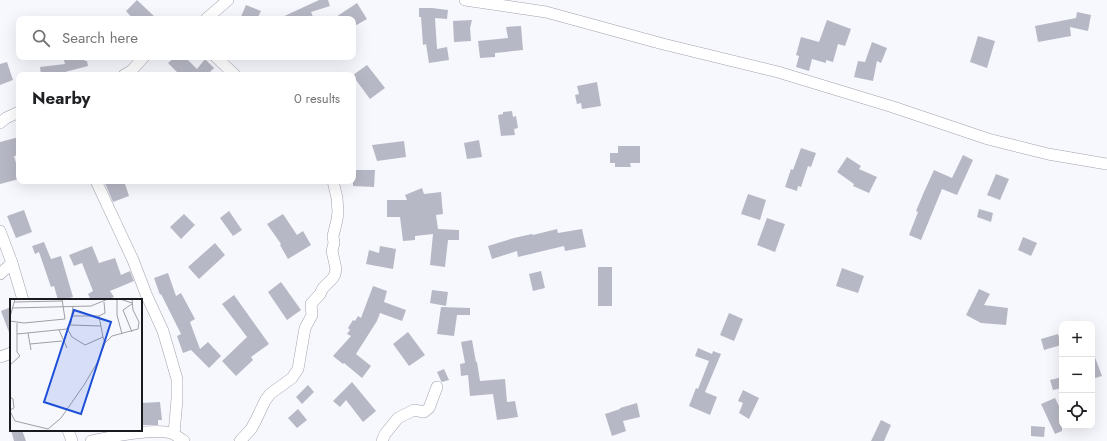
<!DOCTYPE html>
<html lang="en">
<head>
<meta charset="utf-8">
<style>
  :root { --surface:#fff; --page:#f6f6f6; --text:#202124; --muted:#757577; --line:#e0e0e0 }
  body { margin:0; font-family:Jost,sans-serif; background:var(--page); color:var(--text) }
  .controls { position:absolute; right:12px; bottom:12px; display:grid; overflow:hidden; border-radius:8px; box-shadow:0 4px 16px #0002 }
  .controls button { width:36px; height:36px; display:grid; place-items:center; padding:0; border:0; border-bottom:1px solid var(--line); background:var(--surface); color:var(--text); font:20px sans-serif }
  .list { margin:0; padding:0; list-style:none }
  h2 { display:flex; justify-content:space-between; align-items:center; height:52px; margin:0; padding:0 16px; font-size:17px }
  h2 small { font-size:13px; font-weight:400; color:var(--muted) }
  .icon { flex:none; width:22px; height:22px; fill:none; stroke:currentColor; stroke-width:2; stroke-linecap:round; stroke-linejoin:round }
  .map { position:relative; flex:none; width:1107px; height:441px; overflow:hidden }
  .search { position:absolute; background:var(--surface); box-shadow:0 4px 16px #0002; left:16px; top:16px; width:340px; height:44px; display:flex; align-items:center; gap:10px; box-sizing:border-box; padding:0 14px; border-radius:8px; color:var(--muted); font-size:15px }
  .panel { position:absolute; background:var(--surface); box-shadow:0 4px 16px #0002; left:16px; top:72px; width:340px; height:112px; border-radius:8px }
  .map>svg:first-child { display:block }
  .building { fill:#b7b8c5 }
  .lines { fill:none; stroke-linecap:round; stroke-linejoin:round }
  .minor-casing { stroke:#a1a2ae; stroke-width:12 }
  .minor { stroke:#fff; stroke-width:11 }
  .inset-road { fill:none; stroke:#9f9fa4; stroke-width:1 }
  .view { fill:#1d4ed8; fill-opacity:0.15; stroke:#1d4ed8; stroke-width:2 }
  .inset-edge { fill:none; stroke:#1a1a1e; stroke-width:2 }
</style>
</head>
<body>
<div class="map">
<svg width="1107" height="441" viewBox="0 0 1107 441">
  <rect width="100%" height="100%" fill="#f7f8fd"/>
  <g class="building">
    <path d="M137,0L157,19H133L126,11Z"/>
    <path d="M319,0H328L330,6L311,12L314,19H278Z"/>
    <path d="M357,3L367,19L353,27V19H333Z"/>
    <path d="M246,5L261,11L257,19H240Z"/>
    <path d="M419,8H432L448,10L447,19L435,18L437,49L447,47L449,60L429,63L426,44L423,45L421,17H419Z"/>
    <path d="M1077,12L1091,15L1088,31L1070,27L1071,36L1038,42L1035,26L1076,18Z"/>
    <path d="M472,20L470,28L471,41L454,42L453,21Z"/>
    <path d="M827,20L851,29L845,46L838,44L833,62L826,60V63L812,59L809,71L796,67L799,56L796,55L801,37L819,42Z"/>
    <path d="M521,26L523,50L495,53V57L480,58L478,41L508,38L506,27Z"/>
    <path d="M978,36L995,41L987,68L970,62Z"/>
    <path d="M872,42L887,48L881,63L877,61L873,81L854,77L858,61L865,62Z"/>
    <path d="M63,57H84L85,61H87L88,66L61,73V75H41L40,67L65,64Z"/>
    <path d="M175,57H185L197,69L205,59L214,68L207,75H180L168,63Z"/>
    <path d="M7,62L13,80L0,85V64Z"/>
    <path d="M367,65L385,88L370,99L353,76V75Z"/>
    <path d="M597,82L601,106L582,109L581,103L577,104L575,95L579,94L577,86Z"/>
    <path d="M512,111L513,117L516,116L518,128L514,129L515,135L501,136L498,115L503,114V112Z"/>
    <path d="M19,137V155L14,156L19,174V179L0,184V142Z"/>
    <path d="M479,140L482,157L467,159L464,143Z"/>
    <path d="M404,141L406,157L377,161L372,145Z"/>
    <path d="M618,146H640V163H630L631,167H615V163H610V153H618Z"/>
    <path d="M801,148L816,153L811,167L808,166L801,187L798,186L797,191L785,187L791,169L793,170Z"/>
    <path d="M963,155L973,160L957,195L942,189L921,240L909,235L918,212L916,211L924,192L934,170L952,178Z"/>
    <path d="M847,157L861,166L859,169L877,177L869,193L853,186L854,184L837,172Z"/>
    <path d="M353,170H375L374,187L353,186Z"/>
    <path d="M996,174L1009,179L1000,200L987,195Z"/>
    <path d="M104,181H124L129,196L113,202Z"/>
    <path d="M422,188L424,194L441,192L443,214L436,215L438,229L459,230V240H448L445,267L430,265L433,234L415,236V240L403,241L400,217H387V200H407L405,195Z"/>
    <path d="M748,194L766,200L760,220L741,214Z"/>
    <path d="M979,209L993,213L991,222L977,217Z"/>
    <path d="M24,210L32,232L16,238L7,216Z"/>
    <path d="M229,211L242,230L233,236L220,218Z"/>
    <path d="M184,214L195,225L181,239L170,227Z"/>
    <path d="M283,214L297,235L303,231L311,245L288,259L280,245L281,244L267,224Z"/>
    <path d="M767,218L785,224L775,252L757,245Z"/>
    <path d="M557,229L558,233L582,229L586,247L565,251L564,246L518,257L517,251L492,259L488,246L514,238L532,234L533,235Z"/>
    <path d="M1023,237L1037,243L1031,256L1018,250Z"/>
    <path d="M44,242L51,259L61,256L73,297L62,300H58L54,286L51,287L39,252L35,254L32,246Z"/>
    <path d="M215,243L225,255L199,279L188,267Z"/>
    <path d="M92,246L99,263L115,258L121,275L130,271L134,281L110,291L114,297L107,300H91L88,294L93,291L82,263L74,266L69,255Z"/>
    <path d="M380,246L396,249L393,269L366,264L369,250L379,253Z"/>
    <rect x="598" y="267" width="14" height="39"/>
    <path d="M842,268L864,276L858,293L836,286Z"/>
    <path d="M541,271L545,288L533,291L529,274Z"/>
    <path d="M168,273L176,296L181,293L195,319L190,322L200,349L208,342L221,356L209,368L191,350L183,353L177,336L181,334L161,294L160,295L154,278Z"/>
    <path d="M281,282L301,310L287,320L268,292Z"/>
    <path d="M373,286L387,291L384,302L406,310L402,321L380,313L377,321L356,354L371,366L362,378L344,363L343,364L333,356L351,336L347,334L350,330L348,328L353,320L355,321L358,316L361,318Z"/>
    <path d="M979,289L990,294L984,305L1008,308L1006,325L981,323L966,315Z"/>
    <path d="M432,290L448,292L446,306L430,303Z"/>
    <path d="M234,295L269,344L251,357L253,360L236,376L222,361L247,337L222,304Z"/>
    <path d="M11,307V335H10L1,311Z"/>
    <path d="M441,307L470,308V315H457L454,336L437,334Z"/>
    <path d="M729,313L743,319L734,341L720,335Z"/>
    <path d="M408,332L425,355L409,366L393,344Z"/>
    <path d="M1058,334L1061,345L1044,350L1041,339Z"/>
    <path d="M472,340L476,362H477L480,381L505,379L507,402L515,401L518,417L497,420L493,394L470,396L468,375L461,376L460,364L465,363L461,342Z"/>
    <path d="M698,348L712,354L713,351L721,354L705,392L717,397L710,415L689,406L696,388L698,389L709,361L695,356Z"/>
    <path d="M1093,352L1102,376L1092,379V353Z"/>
    <path d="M444,369L449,380L442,382L441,381L437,372Z"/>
    <path d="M1062,377V388L1053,390L1050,380Z"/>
    <path d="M352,382L376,411L363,422L346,400L340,407L333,401Z"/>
    <path d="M308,385L314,392L302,404L296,397Z"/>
    <path d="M743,390L759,398L749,419L739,413L743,403L738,401Z"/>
    <path d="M1055,398L1062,412V431L1055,434L1041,404Z"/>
    <path d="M160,402L162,420H158V425H141V403Z"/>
    <path d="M637,403L640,417L623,421L626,431L612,436L605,414L620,409V408Z"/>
    <path d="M298,409L307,420L297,428L288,418Z"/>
    <path d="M881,420L891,425L884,441H871Z"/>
    <path d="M1031,426L1045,427L1044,437L1031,436Z"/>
    <path d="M11,430H22L26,441H14Z"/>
  </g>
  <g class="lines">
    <g class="minor-casing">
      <g id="minor">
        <path d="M465,0L546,12L663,44L778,72L893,107L988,139L1048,154L1107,164"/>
        <path d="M206,19L228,0"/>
        <path d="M216,57L235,75"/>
        <path d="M124,75L131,71L144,57"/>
        <path d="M0,123L6,118L19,112"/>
        <path d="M96,181L133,260L146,294L163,331L177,379V399L174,434"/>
        <path d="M0,231L12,263L23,300"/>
        <path d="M0,274L12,263"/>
        <path d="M0,357L11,353"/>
        <path d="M68,430L72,441"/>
        <path d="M91,441C109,437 154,428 171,433C176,435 180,438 184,441"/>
        <path d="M240,441L251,429L256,420L265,401L270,394L292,378L298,369L305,328L312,315L311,304L320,294L323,288L333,278L335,274L336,269L332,251L334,243L333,236L337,220L338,212L337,198L333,181"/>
        <path d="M382,441L385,434L398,418L414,410L424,412L429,408L437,387"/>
      </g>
    </g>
    <use href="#minor" class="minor"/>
  </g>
  <g transform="translate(10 299)">
    <rect width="132" height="132" fill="#f7f8fd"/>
    <path class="inset-road" d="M107,0V16L112,35M110,0L122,4M4,3L52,2M122,5L113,11L122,33M63,7L61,24L57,29L62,38L75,46L93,38L95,44M2,9L81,7L98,0M62,17H89M0,18L5,0M0,22L14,24L55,20L52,0M60,26L91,27M49,31L57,49M18,34L21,51M7,35L57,30M93,38L89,17L95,14L94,3M20,45L52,42M0,66L10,57L7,53V24M0,98L3,100L4,109L0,111M0,112L5,122L38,130M38,130L51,119L74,86L87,64L95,44L102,37L128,30L129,23L123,11L122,0"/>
    <path class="view" d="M64,11L101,23L71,115L34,103Z"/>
    <rect width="132" height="132" class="inset-edge"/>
  </g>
</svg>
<div class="controls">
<button>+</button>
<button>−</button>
<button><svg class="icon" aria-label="locate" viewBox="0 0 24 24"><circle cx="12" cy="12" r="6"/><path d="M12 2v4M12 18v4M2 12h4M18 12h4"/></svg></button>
</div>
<div class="search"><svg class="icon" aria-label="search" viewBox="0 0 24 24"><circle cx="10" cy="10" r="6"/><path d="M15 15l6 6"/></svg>Search here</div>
<section class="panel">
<h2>Nearby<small>0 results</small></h2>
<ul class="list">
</ul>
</section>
</div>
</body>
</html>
